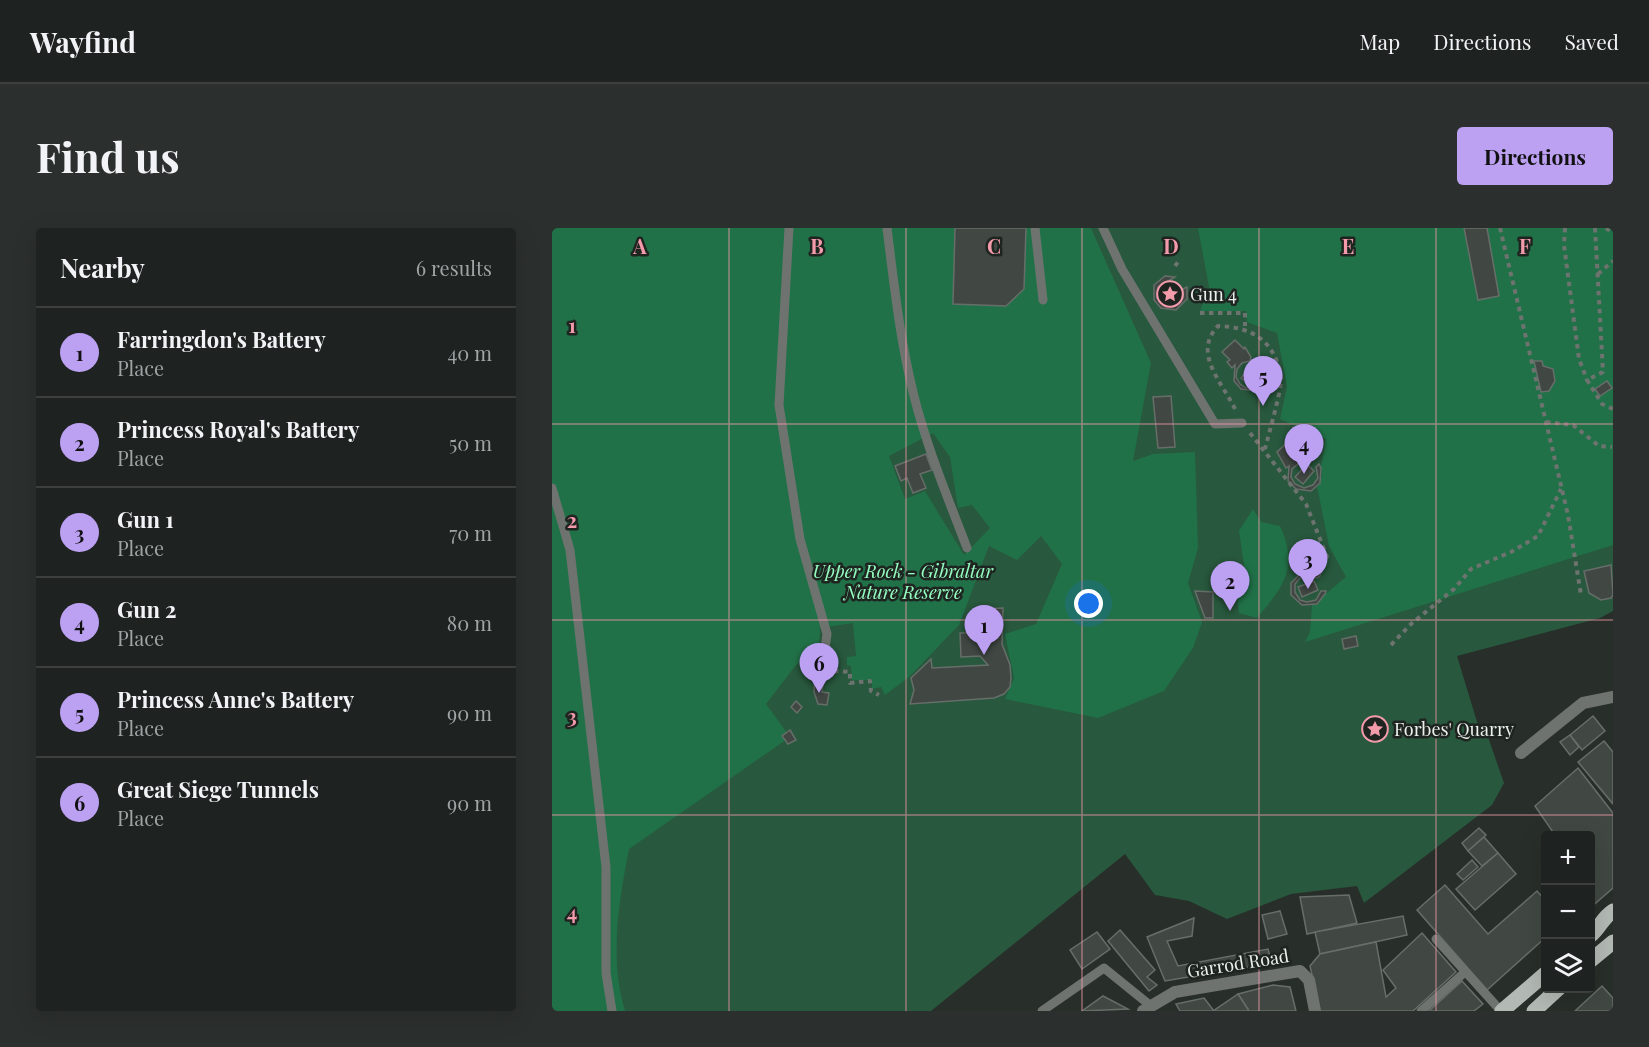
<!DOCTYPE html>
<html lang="en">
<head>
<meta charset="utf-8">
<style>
  :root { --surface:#1e2220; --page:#2b2f2d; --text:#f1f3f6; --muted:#a1a4a5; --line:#3c3f3e; --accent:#bca0f2 }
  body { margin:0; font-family:"Playfair Display",serif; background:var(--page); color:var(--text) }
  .controls { position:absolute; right:18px; bottom:18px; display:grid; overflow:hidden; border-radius:6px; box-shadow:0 6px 24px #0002 }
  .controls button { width:54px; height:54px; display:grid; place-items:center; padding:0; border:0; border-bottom:2px solid var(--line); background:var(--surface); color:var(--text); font:30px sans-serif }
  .you { position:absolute; left:537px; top:376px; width:21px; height:21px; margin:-15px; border:4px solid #fff; border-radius:50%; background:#1a73e8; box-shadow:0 0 0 9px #1a73e833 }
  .badge { display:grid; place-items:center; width:39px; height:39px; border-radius:50%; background:var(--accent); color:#111; font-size:20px; font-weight:700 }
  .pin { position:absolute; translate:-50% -50px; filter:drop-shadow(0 2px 3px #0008) }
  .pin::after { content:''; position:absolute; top:32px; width:21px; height:18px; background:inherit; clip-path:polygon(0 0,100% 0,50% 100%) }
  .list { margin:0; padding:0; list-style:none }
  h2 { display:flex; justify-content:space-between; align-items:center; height:78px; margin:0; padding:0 24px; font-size:26px }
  h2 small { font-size:20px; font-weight:400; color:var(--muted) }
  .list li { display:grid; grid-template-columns:39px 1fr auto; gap:18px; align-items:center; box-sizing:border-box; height:90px; padding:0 24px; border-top:2px solid var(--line) }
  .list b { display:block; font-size:22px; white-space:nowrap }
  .list p { margin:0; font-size:20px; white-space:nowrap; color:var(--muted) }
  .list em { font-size:20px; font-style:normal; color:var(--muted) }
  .icon { flex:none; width:33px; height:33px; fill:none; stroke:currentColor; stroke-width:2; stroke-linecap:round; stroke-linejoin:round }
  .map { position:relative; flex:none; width:1061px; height:783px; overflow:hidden; border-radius:6px }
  header { display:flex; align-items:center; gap:36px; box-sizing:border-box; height:84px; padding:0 30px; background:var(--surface); border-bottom:2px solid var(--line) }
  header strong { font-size:28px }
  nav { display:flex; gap:33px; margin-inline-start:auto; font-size:21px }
  .intro { display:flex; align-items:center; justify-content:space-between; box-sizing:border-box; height:144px; padding:0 36px }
  h1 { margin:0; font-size:42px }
  .button { padding:15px 27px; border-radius:6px; background:var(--accent); color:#111; font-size:21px; font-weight:700 }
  main { display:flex; gap:36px; padding:0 36px }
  aside { flex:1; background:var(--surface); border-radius:6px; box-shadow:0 6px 24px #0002 }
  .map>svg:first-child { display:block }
  .green { fill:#28583d }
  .forest { fill:#217148; fill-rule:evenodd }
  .building { fill:#414843; stroke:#676e6a; stroke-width:1.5 }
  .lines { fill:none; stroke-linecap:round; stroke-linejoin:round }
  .path { stroke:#6d736f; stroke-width:4; stroke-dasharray:4.5 4.5; stroke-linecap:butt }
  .lane { stroke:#6f7370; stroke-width:9 }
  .street { stroke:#6f7370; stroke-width:12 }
  .primary { stroke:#b3b9b5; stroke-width:15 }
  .grid { fill:none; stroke:#f39aab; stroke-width:1.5; stroke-opacity:0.55 }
  .labels { text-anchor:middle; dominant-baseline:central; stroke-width:5; stroke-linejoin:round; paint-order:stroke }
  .poi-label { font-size:18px; fill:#ecf0ed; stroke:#1e2420; text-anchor:start }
  .park-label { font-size:18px; font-style:italic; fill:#95fec1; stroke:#1e2420 }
  .street-label { font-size:18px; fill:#ecf0ed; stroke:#1e2420 }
  .grid-label { font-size:20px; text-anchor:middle; font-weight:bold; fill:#f39aab; stroke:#1e2420; stroke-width:5; stroke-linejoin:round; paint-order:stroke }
</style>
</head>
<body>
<header>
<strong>Wayfind</strong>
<nav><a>Map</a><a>Directions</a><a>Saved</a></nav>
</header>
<div class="intro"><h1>Find us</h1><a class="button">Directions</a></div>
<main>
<aside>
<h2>Nearby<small>6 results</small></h2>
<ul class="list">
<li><span class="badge">1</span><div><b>Farringdon's Battery</b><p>Place</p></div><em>40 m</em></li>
<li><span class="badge">2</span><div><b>Princess Royal's Battery</b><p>Place</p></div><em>50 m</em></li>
<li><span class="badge">3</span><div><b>Gun 1</b><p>Place</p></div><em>70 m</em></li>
<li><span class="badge">4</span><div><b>Gun 2</b><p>Place</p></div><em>80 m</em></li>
<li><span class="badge">5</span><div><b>Princess Anne's Battery</b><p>Place</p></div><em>90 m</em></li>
<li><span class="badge">6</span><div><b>Great Siege Tunnels</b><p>Place</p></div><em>90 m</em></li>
</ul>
</aside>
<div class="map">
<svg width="1061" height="783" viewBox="0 0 1061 783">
  <rect width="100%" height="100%" fill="#282e2a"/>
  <path class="green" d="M0,0H1061V383L1048,390L905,428L929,507L936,509L952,555L940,577L812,675L805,658L739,666L675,691L637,673L603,667L573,626L379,783H0Z"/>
  <g class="forest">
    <path d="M0,0H539L599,135L581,233L601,226L643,224L646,320L636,355L650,394L641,420L612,463L546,490L453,471L462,450L453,406L484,396L510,336L489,308L465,332L437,318L407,397L357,449L333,467L329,459L320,461V452H300L299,438L295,437V429L304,428L301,395L268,400L267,420L244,437L214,476L238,509L77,621C67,673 57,730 73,783H0ZM381,205L398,229L406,280L420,277L438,300L412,327L373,263L353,271L337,228Z"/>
    <path d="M646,0H1061V317L753,414L758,404L760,377L794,349L777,318L765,258L770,248L769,239L774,211L728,191L735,159L725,105L695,94L694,83H648L657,59Z"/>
    <path d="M701,281L709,294L728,298C747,339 732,358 705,390L687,385L685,365L692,337L687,303Z"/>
  </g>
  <g class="building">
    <path d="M403,0H474L472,61L454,78L401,76Z"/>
    <path d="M912,0H935L947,68L926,72Z"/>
    <path d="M613,48L623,49L606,59L605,70L612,77L621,79L627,76L631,70V61L635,59V71L624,82L609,80L602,72V57Z"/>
    <path d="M618,55L627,60L619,75L610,71Z"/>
    <path d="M683,112L692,121L693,119L699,129L698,133L690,135L685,141L684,149L688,156L694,160L706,157L711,150L710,139L713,137L714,140V152L704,163L689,161L682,153L683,137L680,140L675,134L678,132L670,124Z"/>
    <path d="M982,133H990L991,138L1001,141L1003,153L997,163L989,164Z"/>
    <path d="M699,136L707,142L697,156L689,150Z"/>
    <path d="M1055,153L1060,160L1048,168L1043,161Z"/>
    <path d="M619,168L623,219L606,220L601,169Z"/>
    <path d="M738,212L746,221L748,219L754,229L740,241L739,249L743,256L752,260L761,257L766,250L764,239L767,236L769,240L768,255L759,263L744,261L736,253L737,238L734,240L725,224Z"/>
    <path d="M374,226L380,242L368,246L374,260L361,265L355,250L349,253L343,238Z"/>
    <path d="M755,236L762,243L751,256L743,249Z"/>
    <path d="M767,324V337H770L768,348L765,350L755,347L748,350L743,356V364L748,372L755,374L764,372L769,363H774L773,366L765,376L750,377L739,367V355L750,344H746V337H750L749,325Z"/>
    <path d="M1059,337L1061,367L1059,370L1049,372L1037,365L1032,343Z"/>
    <path d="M762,353L766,362L750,369L746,359Z"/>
    <path d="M643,363L661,364V390H653Z"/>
    <path d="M451,380L450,416L458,437L459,450L458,459L452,466L442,470L358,476L362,462L359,450L379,431L380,440L436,437L428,428L409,429L408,405H427V381Z"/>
    <path d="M804,408L806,418L792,421L790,411Z"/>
    <path d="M263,439H273L270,464L277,465L275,477L266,476L262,464Z"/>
    <path d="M244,473L250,479L245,485L239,479Z"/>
    <path d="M1041,488L1053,503L1030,522L1018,507Z"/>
    <path d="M238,502L244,512L236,516L230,508Z"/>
    <path d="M1018,507L1027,519L1018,527L1008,514Z"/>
    <path d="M1052,513L1061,524V576L1026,534Z"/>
    <path d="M1026,540L1061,585V660L1038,680V608H996L1001,604L983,578Z"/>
    <path d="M927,600L934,607L916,623L910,615Z"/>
    <path d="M932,609L946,625L930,638L916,623Z"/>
    <path d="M946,625L964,646L923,682L904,661Z"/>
    <path d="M920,632L926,639L911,652L905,646Z"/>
    <path d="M893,657L936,706L985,663L993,672V710L935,762L865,682Z"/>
    <path d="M797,667L805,695L755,706L748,669Z"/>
    <path d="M728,683L735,706L716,711L710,687Z"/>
    <path d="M851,688L855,707L768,726L763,704Z"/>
    <path d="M642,690L640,708L615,713L626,738L716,721L720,735L613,753L595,709Z"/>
    <path d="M568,702L603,742L595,749L605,757L597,763L556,713Z"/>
    <path d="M545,704L558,721L530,741L518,722Z"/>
    <path d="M870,705L904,744L861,783H768L758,738L768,726L824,714L834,769L844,760L831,742Z"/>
    <path d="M910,753L931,776L922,783H877Z"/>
    <path d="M721,757L738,759L744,783H697L686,766Z"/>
    <path d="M1050,758L1061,770V783H1023Z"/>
    <path d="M686,766L697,783H661Z"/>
    <path d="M551,768L576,781L530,783Z"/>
    <path d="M652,770L662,783H628L624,776Z"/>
  </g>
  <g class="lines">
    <g class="path">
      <path d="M948,0L1016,287L1029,367"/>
      <path d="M1013,0L1012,17L1027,131L1035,152"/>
      <path d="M1043,0L1051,144L1035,152L1050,176L1061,181"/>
      <path d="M1054,0L1061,5"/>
      <path d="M623,38L626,34"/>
      <path d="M1046,46L1061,33"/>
      <path d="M648,85H693V98"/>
      <path d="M683,181C670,154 640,125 666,98C700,99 722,112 729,148C731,158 716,208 713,221"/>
      <path d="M994,194L1021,197L1047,218L1060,219"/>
      <path d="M698,205L754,276L776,331"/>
      <path d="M839,417L859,396L902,361L919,341L959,324L986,308L1009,261"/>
      <path d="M282,443L298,444V455L318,453L319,463L327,467"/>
    </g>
    <g class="lane">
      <path d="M237,0L227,177L248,311L275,406L271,435"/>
      <path d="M335,0C342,56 348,113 362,168C375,220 396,270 415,320"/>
      <path d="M483,0L491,72"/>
      <path d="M551,0L570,41L663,196L690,195"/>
      <path d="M0,260L18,322L54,639V745L60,783"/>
      <path d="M884,711L949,783"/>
      <path d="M490,783L552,740L599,778"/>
      <path d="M869,783L913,744"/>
    </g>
    <g class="street">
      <path d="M969,525L1031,475L1061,469"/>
      <path d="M591,783L623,764L748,743L757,752L763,783"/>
    </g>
    <g class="primary">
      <path d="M1038,708C1048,700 1050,690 1061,683"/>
      <path d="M1038,733L1061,714"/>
      <path d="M950,783L993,746"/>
      <path d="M982,783L1007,760"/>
    </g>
  </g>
  <path class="grid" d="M177,0V783M354,0V783M530,0V783M707,0V783M884,0V783M0,196H1061M0,392H1061M0,587H1061"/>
  <defs>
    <g id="sight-ring" transform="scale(1.35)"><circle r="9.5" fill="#1e2420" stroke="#f39aab" stroke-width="1.5"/><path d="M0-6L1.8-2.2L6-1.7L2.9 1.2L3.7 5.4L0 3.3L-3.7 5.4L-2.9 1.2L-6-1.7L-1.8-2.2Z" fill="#f39aab"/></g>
  </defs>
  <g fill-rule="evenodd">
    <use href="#sight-ring" x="618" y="66"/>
    <use href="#sight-ring" x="823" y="501"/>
  </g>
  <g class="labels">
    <g class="poi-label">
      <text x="638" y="66">Gun 4</text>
      <text x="842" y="501">Forbes' Quarry</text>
    </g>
    <g class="park-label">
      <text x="351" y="343">Upper Rock - Gibraltar<tspan x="351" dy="21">Nature Reserve</tspan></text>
    </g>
    <g class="street-label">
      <text transform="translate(686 735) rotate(-9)">Garrod Road</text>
    </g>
  </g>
  <g class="grid-label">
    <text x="88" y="26">A</text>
    <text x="265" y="26">B</text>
    <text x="442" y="26">C</text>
    <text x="619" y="26">D</text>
    <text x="796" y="26">E</text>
    <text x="973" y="26">F</text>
    <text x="20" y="105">1</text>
    <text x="20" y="300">2</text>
    <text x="20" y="496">3</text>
    <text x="20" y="692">4</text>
  </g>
</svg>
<div class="controls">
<button>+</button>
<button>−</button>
<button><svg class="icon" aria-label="layers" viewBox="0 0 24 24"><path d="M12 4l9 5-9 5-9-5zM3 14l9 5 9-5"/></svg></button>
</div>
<div class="you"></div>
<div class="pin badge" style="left:432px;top:427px">1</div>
<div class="pin badge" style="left:678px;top:383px">2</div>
<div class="pin badge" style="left:756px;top:361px">3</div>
<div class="pin badge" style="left:752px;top:246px">4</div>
<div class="pin badge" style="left:711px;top:178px">5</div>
<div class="pin badge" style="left:267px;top:465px">6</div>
</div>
</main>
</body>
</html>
